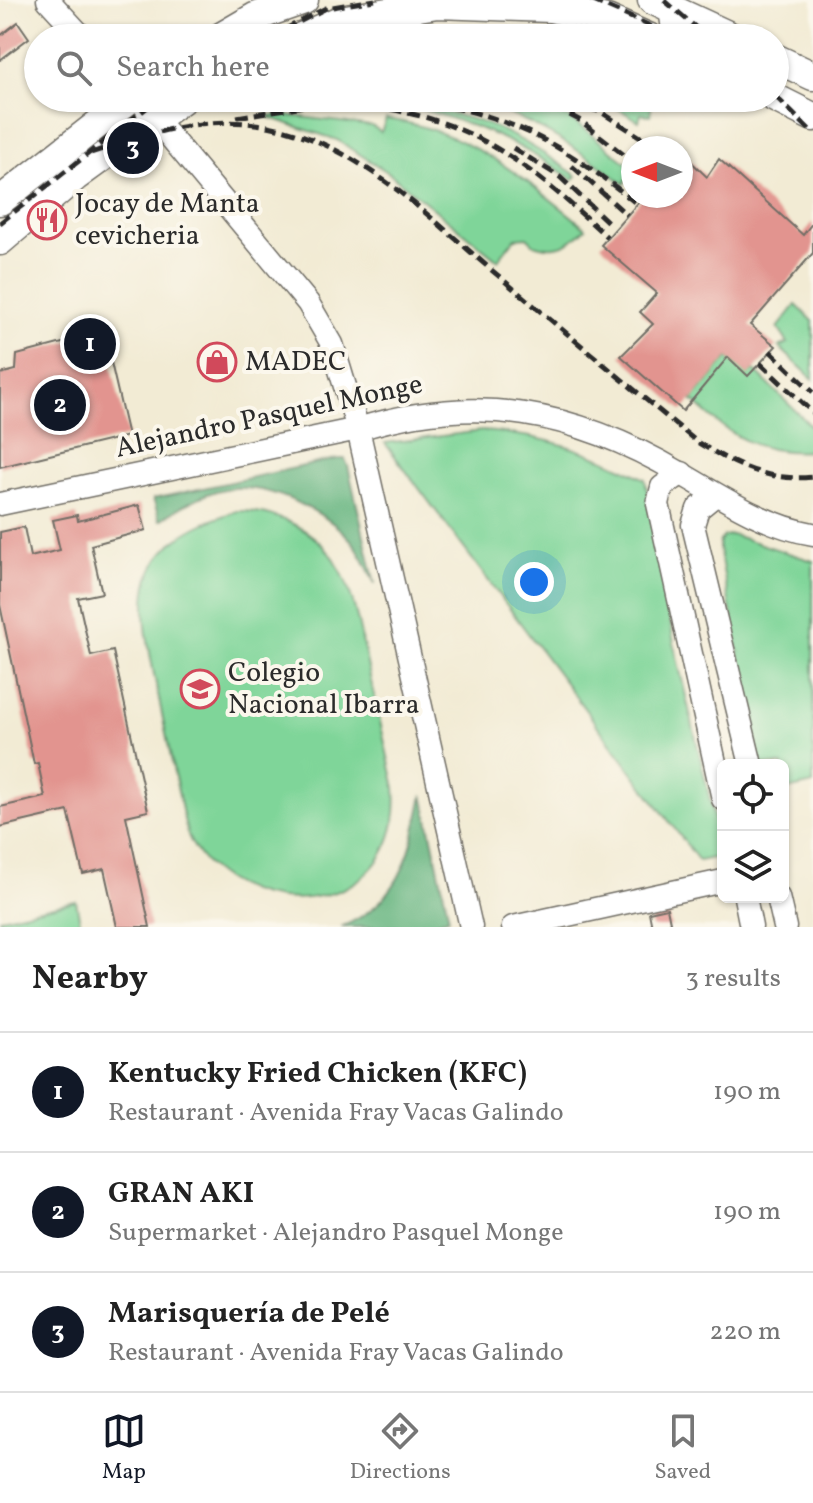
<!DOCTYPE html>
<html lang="en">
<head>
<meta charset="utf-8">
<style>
  :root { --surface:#fff; --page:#f2f2f2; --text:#222; --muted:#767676; --line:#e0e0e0; --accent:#111827 }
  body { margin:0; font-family:Vollkorn,serif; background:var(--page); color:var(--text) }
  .controls { position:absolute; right:24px; bottom:24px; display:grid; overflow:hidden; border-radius:12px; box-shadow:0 2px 6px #0004 }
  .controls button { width:72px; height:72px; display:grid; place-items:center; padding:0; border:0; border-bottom:2px solid var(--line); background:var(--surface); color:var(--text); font:40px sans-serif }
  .compass { position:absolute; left:621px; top:136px; width:72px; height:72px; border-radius:50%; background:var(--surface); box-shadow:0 2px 6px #0004; rotate:270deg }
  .you { position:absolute; left:534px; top:582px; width:28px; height:28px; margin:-20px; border:6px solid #fff; border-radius:50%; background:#1a73e8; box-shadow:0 0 0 12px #1a73e833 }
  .badge { display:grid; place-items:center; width:52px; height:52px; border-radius:50%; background:var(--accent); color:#fff; font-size:26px; font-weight:700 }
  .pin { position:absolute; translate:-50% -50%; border:4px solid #fff; box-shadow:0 2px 8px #0006 }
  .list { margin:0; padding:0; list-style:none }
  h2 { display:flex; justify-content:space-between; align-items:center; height:104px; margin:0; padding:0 32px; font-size:34px }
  h2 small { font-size:26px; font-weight:400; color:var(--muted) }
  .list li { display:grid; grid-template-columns:52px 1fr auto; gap:24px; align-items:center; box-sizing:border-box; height:120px; padding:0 32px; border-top:2px solid var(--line) }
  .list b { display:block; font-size:30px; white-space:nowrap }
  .list p { margin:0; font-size:26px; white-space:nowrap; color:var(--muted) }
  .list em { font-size:26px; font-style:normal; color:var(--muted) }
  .icon { flex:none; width:44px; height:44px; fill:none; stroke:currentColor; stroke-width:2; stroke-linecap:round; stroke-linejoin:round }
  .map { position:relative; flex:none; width:813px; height:927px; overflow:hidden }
  .search { position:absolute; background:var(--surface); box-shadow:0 2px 6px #0004; left:24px; right:24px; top:24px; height:88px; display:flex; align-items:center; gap:20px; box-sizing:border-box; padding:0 28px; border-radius:44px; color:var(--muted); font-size:30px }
  .sheet { height:464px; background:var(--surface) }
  nav { display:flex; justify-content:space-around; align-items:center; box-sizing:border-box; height:112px; border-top:2px solid var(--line); background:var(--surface); font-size:22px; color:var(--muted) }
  nav a { display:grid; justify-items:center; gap:4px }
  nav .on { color:var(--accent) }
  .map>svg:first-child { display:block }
  .green { fill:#7fd599; stroke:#558062; stroke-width:2 }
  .forest { fill:#67b681; stroke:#497056; stroke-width:2 }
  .building { fill:#e2948f }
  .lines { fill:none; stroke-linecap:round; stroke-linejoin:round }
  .minor-casing { stroke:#716e66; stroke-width:25 }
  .major-casing { stroke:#716e66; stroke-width:31 }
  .minor { stroke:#fff; stroke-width:22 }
  .major { stroke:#fff; stroke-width:28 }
  .rail { stroke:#2b2b2b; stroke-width:5; stroke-dasharray:12 6; stroke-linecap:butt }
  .labels { text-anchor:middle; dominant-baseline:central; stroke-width:8; stroke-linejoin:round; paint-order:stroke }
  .poi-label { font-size:28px; fill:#2b2b2b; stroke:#fbf7ec; text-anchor:start }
  .street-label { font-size:28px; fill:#2b2b2b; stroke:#fbf7ec }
</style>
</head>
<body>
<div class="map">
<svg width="813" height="927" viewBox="0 0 813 927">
  <rect width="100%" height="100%" fill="#fbf7ec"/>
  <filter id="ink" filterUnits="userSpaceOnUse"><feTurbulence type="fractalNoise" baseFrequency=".0125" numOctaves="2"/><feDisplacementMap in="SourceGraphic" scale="16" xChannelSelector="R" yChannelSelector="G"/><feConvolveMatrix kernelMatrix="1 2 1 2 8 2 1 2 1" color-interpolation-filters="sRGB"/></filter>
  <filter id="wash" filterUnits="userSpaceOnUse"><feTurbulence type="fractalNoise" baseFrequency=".006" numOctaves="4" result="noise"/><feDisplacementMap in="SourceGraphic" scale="32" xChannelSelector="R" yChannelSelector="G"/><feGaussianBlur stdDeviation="1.8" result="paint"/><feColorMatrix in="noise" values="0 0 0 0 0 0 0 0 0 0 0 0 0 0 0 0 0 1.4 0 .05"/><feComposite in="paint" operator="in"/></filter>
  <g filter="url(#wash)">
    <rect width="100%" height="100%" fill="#f2ebd4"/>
    <g class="green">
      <path d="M453,98C475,98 500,95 522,98C562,104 601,144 632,167L624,184C573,144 517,109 453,98Z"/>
      <path d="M600,98H653L650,115L641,114L639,121Z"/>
      <path d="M406,105C482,117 514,131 577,176L573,180C517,140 472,123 406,105Z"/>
      <path d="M286,115L372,126L381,132L386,119C466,129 526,179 586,228C569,245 557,252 534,244L527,237L515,238L498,260L389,173L337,140L265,116Z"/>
      <path d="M796,305L813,321V379L779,347L788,343L778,328Z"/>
      <path d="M728,357L748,375L754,370L813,428V451C757,455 732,437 692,400Z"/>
      <path d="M482,431C543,435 592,451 645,479L675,649L723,856L699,861L385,443Z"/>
      <path d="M237,511C257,510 273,515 291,523C350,550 355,611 368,668C377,708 386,748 395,788C407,927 224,927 187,833C177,787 167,740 158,694C138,597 126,546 237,511Z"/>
      <path d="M733,535L813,561V784L783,791V765H760L719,549V542L724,536Z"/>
      <path d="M76,901L81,927H0V918Z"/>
    </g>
    <g class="forest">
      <path d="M336,459H345L348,466L375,584C368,569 361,552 351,540C325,511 272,486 234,488C208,489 181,507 160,520L153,499Z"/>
      <path d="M423,795L449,918L420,927H341C403,901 410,854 423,795Z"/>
    </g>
    <g id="blocks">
      <g class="building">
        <path d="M18,22L29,38L0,60V36Z"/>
        <path d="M681,152L707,177L719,159L803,235L813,222V253L750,325L776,346L748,376L728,357L683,411L621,356L653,324L640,312L657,293L601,245L644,196H681Z"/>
        <path d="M104,332L128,436L0,467V374L16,370L17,355Z"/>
        <path d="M139,505L146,530L91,545L102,593L78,598L91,656L113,651L148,811L126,816L150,927H117L104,869L83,874L68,811L0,827V807L45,797L38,763L34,764L0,605V532L24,527L30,557L60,550L53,520L77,515L78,521Z"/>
        <path d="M667,908L671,927H652L649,912Z"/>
      </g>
    </g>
  </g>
  <g filter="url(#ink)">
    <use href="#blocks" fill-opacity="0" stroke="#716e66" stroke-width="2"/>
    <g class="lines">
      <g class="minor-casing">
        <g id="minor">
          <path d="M48,0L83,38"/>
          <path d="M669,0L674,38"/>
          <path d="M138,98L308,303L332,344L358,429L471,927"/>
          <path d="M682,473L662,487L658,504L723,799"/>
          <path d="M714,496L698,509L693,525L751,765"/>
          <path d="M0,504L358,429C476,392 575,411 680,473C722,497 764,526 813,534"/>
          <path d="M745,897L751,927"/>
          <path d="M778,897L785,927"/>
          <path d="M513,927L723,881"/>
        </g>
      </g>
      <g class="major-casing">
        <g id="major">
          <path d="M652,0L734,38"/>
          <path d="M219,38L255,17L304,0"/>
          <path d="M299,38L340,20L437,4L550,8L607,19L650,38"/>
          <path d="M775,58L813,76"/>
          <path d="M775,98L813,117"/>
          <path d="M0,201L131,98"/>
          <path d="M0,241L75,177L184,98"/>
        </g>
      </g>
      <use href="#minor" class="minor"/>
      <use href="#major" class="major"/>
      <g class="rail">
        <path d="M591,0L678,38"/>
        <path d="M664,0L708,38"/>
        <path d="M268,38L326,8L375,0"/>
        <path d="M775,96L813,133"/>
        <path d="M379,98C490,105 551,134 637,204"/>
        <path d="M538,98L581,121L633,162"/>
        <path d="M552,98L601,112L658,148"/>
        <path d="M319,102C456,108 510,147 607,237"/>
        <path d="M237,117L328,102"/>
        <path d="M513,148L560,177L610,224"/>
        <path d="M91,153C148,134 202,115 263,125C358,141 430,219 501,278C566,333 632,388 697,442C735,465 768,482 813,477"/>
        <path d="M572,166L627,215"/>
        <path d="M0,223L159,98"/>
        <path d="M770,351L813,392"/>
        <path d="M760,363L813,413"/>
      </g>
    </g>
  </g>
  <defs>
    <g id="restaurant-ring" transform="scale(2)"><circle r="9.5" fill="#fbf7ec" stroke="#d1495b" stroke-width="1.5"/><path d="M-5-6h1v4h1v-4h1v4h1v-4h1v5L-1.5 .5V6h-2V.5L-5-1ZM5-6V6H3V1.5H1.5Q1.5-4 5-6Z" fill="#d1495b"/></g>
    <g id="shop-ring" transform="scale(2)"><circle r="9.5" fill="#fbf7ec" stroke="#d1495b" stroke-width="1.5"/><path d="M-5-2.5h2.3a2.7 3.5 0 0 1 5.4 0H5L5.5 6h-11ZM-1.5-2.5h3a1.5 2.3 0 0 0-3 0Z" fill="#d1495b"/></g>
    <g id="school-ring" transform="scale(2)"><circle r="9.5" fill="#fbf7ec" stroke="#d1495b" stroke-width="1.5"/><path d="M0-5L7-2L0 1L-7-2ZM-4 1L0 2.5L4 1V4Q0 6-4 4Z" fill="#d1495b"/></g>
  </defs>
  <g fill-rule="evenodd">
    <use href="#restaurant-ring" x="47" y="220"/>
    <use href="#shop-ring" x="217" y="362"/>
    <use href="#school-ring" x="200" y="689"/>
  </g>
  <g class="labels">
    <g class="poi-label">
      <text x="75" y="204">Jocay de Manta<tspan x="75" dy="32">cevicheria</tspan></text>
      <text x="245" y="362">MADEC</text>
      <text x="228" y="673">Colegio<tspan x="228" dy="32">Nacional Ibarra</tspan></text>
    </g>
    <g class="street-label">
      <text transform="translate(269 417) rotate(-12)">Alejandro Pasquel Monge</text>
    </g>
  </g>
</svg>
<div class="controls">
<button><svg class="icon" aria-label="locate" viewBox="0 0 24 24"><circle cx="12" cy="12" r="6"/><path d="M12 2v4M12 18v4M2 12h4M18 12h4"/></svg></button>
<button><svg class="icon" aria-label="layers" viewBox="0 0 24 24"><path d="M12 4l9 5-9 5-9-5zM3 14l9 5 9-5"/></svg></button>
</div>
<svg class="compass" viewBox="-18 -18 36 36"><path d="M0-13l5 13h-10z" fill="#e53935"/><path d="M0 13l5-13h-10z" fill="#767676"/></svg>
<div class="you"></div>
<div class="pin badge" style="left:90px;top:344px">1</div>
<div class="pin badge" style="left:60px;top:405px">2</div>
<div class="pin badge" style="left:133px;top:148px">3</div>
<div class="search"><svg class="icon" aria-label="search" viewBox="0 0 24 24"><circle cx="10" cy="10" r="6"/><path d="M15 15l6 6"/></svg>Search here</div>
</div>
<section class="sheet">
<h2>Nearby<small>3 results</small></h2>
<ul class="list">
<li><span class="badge">1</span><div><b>Kentucky Fried Chicken (KFC)</b><p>Restaurant · Avenida Fray Vacas Galindo</p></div><em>190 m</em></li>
<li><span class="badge">2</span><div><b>GRAN AKI</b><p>Supermarket · Alejandro Pasquel Monge</p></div><em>190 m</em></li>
<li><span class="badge">3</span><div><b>Marisquería de Pelé</b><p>Restaurant · Avenida Fray Vacas Galindo</p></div><em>220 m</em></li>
</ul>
</section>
<nav>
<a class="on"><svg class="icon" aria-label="map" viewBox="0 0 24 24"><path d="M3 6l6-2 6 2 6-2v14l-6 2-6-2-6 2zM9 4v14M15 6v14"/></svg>Map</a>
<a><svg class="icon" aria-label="directions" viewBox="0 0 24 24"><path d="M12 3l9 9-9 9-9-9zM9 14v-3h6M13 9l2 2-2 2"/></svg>Directions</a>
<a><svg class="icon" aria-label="saved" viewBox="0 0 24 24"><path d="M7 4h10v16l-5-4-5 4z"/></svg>Saved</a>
</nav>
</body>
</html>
